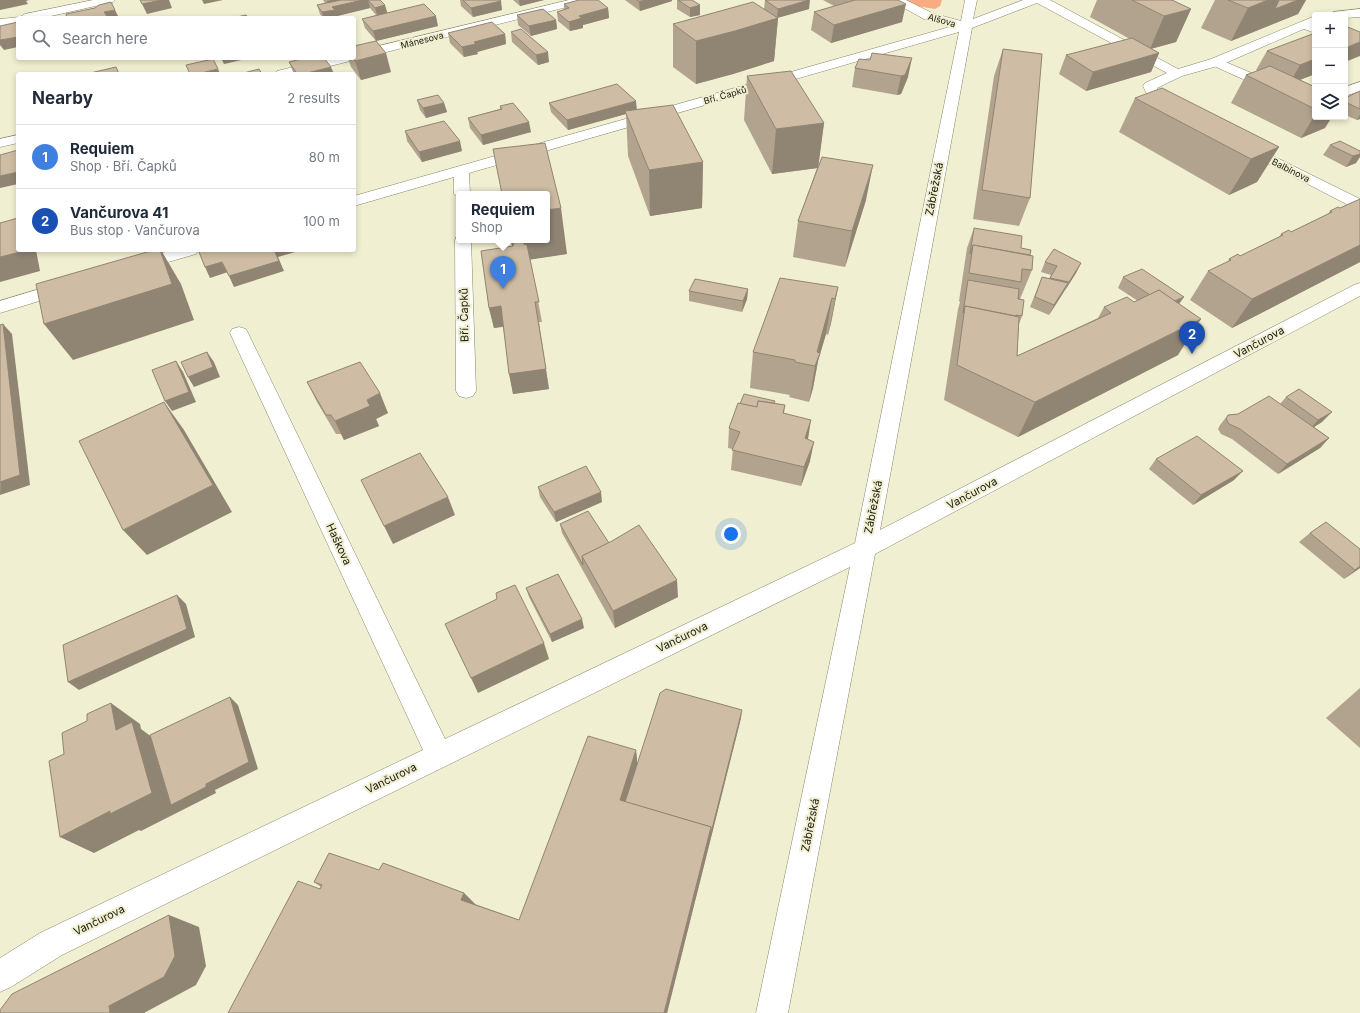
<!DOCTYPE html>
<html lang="en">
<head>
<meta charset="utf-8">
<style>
  :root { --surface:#fff; --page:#f2f2f3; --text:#1f2937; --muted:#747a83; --line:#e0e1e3; --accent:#111827 }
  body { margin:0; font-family:Inter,sans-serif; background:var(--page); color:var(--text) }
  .controls { position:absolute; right:12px; top:12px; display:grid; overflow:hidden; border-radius:4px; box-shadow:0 2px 6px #0003 }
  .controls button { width:36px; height:36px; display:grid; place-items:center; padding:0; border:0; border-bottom:1px solid var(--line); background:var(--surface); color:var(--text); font:20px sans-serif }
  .you { position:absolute; left:731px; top:534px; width:14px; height:14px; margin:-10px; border:3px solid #fff; border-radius:50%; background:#1a73e8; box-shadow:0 0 0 6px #1a73e833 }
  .badge { display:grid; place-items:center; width:26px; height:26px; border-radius:50%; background:var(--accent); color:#fff; font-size:13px; font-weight:700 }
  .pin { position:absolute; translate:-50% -33px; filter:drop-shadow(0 1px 2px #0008) }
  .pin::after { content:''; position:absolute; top:21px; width:14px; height:12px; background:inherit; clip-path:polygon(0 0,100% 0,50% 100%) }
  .popup { position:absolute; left:456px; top:191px; width:94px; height:52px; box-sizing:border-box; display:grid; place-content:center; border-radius:4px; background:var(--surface); filter:drop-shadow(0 1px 3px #0005); font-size:13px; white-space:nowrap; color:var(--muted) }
  .popup b { font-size:15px; color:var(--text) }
  .popup::after { content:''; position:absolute; left:50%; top:100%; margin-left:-8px; border:8px solid transparent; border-top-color:var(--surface) }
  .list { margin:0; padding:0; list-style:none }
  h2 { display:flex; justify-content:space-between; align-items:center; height:52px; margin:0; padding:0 16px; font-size:17px }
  h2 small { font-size:13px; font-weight:400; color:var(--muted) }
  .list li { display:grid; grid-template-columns:26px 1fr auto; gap:12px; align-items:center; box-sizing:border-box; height:64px; padding:0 16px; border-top:1px solid var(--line) }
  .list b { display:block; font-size:15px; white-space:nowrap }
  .list p { margin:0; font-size:13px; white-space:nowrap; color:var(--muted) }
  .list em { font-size:13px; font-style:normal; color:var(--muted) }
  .icon { flex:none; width:22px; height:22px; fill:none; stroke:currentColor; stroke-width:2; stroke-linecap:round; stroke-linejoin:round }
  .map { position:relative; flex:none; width:1360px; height:1013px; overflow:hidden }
  .search { position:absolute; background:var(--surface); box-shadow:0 2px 6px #0003; left:16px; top:16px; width:340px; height:44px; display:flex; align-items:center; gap:10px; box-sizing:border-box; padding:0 14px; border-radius:4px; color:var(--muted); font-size:15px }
  .panel { position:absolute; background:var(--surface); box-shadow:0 2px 6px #0003; left:16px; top:72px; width:340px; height:180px; border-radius:4px }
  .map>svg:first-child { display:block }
  .green { fill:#faab82 }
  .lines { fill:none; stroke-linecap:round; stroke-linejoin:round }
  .lane-casing { stroke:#87866b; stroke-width:1 }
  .street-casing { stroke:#87866b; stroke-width:1 }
  .lane { fill:#fff; fill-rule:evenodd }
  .street { fill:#fff; fill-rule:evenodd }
  .wall { fill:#b1a38d }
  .shaded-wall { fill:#908473 }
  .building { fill:#cebda4; stroke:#908473 }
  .labels { text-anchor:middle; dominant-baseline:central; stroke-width:4; stroke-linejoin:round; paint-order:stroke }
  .far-street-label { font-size:9px; fill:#212116; stroke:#f0efd1 }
  .street-label { font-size:11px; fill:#212116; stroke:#f0efd1 }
</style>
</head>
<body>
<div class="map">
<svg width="1360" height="1013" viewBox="0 0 1360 1013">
  <rect width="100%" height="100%" fill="#f0efd1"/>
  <path class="green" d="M904,0H942L940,6L935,9L917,6Z"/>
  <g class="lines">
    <g class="lane-casing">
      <g id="lane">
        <path d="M1303,22L1315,26V33L1299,27L1297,25L1299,23Z"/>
        <path d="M1216,58L1280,85L1315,90V98C1277,95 1246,81 1212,65L1210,62L1212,59Z"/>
        <path d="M1360,82V91L1345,96V87Z"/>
      </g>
    </g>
    <g class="street-casing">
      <g id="street">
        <path d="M93,0H115L113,2L109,3L42,18H18V24L0,27V19L20,17L25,14Z"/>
        <path d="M569,0H589L587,2L298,74H275L277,71L331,58H354V52Z"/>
        <path d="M891,0H906L932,13L961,21L965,0H977L973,19L1023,0H1050L1178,69L1211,59L1315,16V24L1221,65L1182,76L1157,88L1163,99L1179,107L1181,110L1179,113L1174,114L1169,113L1152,104L1143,86L1145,83L1167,73L1037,3L972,28L880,530L1354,285L1360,283V296L875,554L788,1013H756L850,567L62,955L11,987L0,992V958L40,933L423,750L230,333L232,329L239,327L246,329L248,333L445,739L855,543L959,32L469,173L470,194H459V198L454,194V177L354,206V196L953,26L924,19L893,2Z"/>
        <path d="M1360,9V17L1345,18V15H1331L1333,12Z"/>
        <path d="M18,135V143L0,147V139Z"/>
        <path d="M1245,142L1360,199V210L1354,208L1240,149L1238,146L1240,143Z"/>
        <path d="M457,236H459V240H471L476,391L473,396L466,398L459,396L456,391L455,240Z"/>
        <path d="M172,250H198L196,254L137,271L131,270L128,266L131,262Z"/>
        <path d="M66,281L72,283L75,287L72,291L0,313V301Z"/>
      </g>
    </g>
    <use href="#lane" class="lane"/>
    <use href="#street" class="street"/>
  </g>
  <g class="wall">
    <path d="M323,0H380L387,13L438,26L376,41L365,28L362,19L376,15L370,8L337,16V18H323L320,14L317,5L325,3Z"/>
    <path d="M460,0H500L502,10L473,17L461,6Z"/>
    <path d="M513,0H544L520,6Z"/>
    <path d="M625,0H672V1L640,11Z"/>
    <path d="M677,0H692L700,15L690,17L677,9Z"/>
    <path d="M765,0L809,9L777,18H778L774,61L733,74L696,84L673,67V24L764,9Z"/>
    <path d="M823,0H898L902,22L831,43L811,30L814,12L834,6Z"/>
    <path d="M1097,0H1172L1191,9L1176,42L1151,49L1159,53L1151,72L1086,91L1059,74L1066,55L1130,39L1090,17Z"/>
    <path d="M1215,0H1306L1298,14L1231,41L1201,28Z"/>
    <path d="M564,4L608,8L609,18L583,25V28L570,31L558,21L557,12L564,10Z"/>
    <path d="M517,15L556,20L557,29L531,36L518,25Z"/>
    <path d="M511,32L549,62L538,65L512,42Z"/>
    <path d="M448,33L505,34L506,44L477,52L478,54L464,57L450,43Z"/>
    <path d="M1315,33V74L1300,80L1315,87V117L1325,128L1301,138L1231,103L1246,75L1258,71L1256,70L1267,51Z"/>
    <path d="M1003,49L1030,198L1019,226L973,219L994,76Z"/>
    <path d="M348,58H354L391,72L361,80L351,67Z"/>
    <path d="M870,60L908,77L901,94L897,95L852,87L855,68Z"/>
    <path d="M289,62L334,74H294Z"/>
    <path d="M747,76L824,123L818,168L866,200L845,267L793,257L798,221L817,168L772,174L744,120Z"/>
    <path d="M1360,91V119L1357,120L1345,115V98Z"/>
    <path d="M1135,98L1279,147L1257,182L1229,195L1119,132Z"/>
    <path d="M417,100L444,103L447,112L426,118L420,110Z"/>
    <path d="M549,103L637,110L703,162L702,208L650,216L628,156L626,114L568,130L551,112Z"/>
    <path d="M500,106L531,132L483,145L470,128L468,118L500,109Z"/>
    <path d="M405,131L462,151L422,162L407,141Z"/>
    <path d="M1330,145L1360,151L1356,163L1346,167L1323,155Z"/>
    <path d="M1360,199V262L1232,328L1190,300L1208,271L1228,262L1229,259L1240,256L1279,237L1281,234L1291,232L1328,214L1330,211L1340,208Z"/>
    <path d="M974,228L1021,248L1030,255L1032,270L1020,299L1022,316L1019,324L1017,356L1098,318L1104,307L1134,302L1138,301L1118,288L1123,277L1179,304L1178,355L1018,437L944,400L958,309L960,302L959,301L967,248Z"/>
    <path d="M511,240H547L567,254L530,259L542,322H539L549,389L513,394L503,327L494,328L489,308L512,247Z"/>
    <path d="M1045,262L1081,263L1076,273L1049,315L1030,307L1042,277L1049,279L1051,275L1041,272Z"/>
    <path d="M838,287L831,323L828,335L826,334L818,361L813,388L809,402L789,397L790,395L750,388L753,352Z"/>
    <path d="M748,289L747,299L742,312L689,301V291Z"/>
    <path d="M307,382L388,413L376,419L379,426L344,440L341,434H336L317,402Z"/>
    <path d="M1286,397L1322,422L1314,427L1329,438L1320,448L1278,474L1232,439L1221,434L1218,429L1220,425L1228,415L1238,414L1280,404Z"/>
    <path d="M774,403L785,405L784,414L808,439L810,461L801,486L731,470L733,449L728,448L729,428L740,404Z"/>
    <path d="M1156,459L1234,480L1193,505L1149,469Z"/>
    <path d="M538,487L602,502L556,522L540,497Z"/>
    <path d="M560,524L609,543L678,597L615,628L562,533Z"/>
    <path d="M1310,533L1360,568L1344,579L1299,542Z"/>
    <path d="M526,588L584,628L552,642L529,597Z"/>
    <path d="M1360,688V748L1326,718Z"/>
    <path d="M741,718L667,1013H228L320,889L321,887L314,882L379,870L464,893L475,904L519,920L636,750L637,763Z"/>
  </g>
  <g class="shaded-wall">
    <path d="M0,0H29L26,1L28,4L0,10Z"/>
    <path d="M162,0H169L172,8L147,14L142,4Z"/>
    <path d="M202,0H223L204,4Z"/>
    <path d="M331,0H368L370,8L337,16V18H324L322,12L330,10L327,1Z"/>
    <path d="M519,0H544L520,6Z"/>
    <path d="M645,0H672V1L640,11L639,2Z"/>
    <path d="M809,0H810L809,9L777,18L778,9Z"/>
    <path d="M1268,0H1306L1298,14L1231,41L1248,8Z"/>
    <path d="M501,1L502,10L473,17L471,8Z"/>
    <path d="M906,4L902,22L831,43L834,25Z"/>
    <path d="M385,5L388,15L378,17L375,8Z"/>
    <path d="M700,5V15L690,17V8Z"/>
    <path d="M608,8L609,18L583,25V28L570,31L569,22L579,16Z"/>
    <path d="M1191,9L1176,42L1150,49L1164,16Z"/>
    <path d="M115,10L119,18H108L104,12Z"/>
    <path d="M436,16L438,26L376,41L373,31Z"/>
    <path d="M778,18L774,61L733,74L696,84V41Z"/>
    <path d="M556,20L557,29L531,36L529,26Z"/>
    <path d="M505,34L506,44L477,52L478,54L464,57L462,47L474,42Z"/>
    <path d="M18,37V47L4,50L0,45V40Z"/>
    <path d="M1360,42V56L1345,62V48Z"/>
    <path d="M548,52L549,62L538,65L536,55Z"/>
    <path d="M386,53L391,72L361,80L355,61Z"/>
    <path d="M1159,53L1151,72L1086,91L1093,72Z"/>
    <path d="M221,58H250L224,64Z"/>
    <path d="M912,58L908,77L901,94L897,95L901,76Z"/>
    <path d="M1315,59V74L1289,84L1300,65Z"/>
    <path d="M331,67L334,74H303Z"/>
    <path d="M218,69L220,74H197Z"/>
    <path d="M636,101L637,111H625L626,114L568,130L567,120Z"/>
    <path d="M444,103L447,112L426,118L423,108Z"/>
    <path d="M1315,115V117H1332L1325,128L1301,138Z"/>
    <path d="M1360,115V119L1357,120Z"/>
    <path d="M529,122L531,132L483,145L481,135Z"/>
    <path d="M824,123L818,168L772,174L776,129Z"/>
    <path d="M460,141L462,151L422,162L419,152Z"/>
    <path d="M1279,147L1257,182L1229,195L1251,159Z"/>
    <path d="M1360,154V157L1356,163L1346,167L1353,156Z"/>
    <path d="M703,162L702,208L650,216L649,170Z"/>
    <path d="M873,165L866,200L845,267L852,231Z"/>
    <path d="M18,172V184L0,188V176Z"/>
    <path d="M561,208L567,254L515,262L511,240H547V210Z"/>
    <path d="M1360,245V262L1232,328L1252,299Z"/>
    <path d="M24,250H36L40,271L0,282V257Z"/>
    <path d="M161,250L181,284L194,320L73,360L44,324Z"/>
    <path d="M274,250H302L278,257L284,271L234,287L229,276Z"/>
    <path d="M222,262L228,272L210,278L205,267Z"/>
    <path d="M1081,263L1076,273L1064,292L1069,282Z"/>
    <path d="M1068,283L1063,293L1049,315L1054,305Z"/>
    <path d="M838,287L831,323L828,335L835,299Z"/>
    <path d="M748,289L747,299L742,312L743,301Z"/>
    <path d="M1184,297L1177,307L1166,305Z"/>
    <path d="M832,298L826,334L818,361L813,388L809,402L815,366L817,352Z"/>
    <path d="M535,302L549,389L513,394L509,374Z"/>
    <path d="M501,306L506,326L494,328L489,308Z"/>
    <path d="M1201,319L1178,355L1018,437L1035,402Z"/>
    <path d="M3,324L12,334L30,485L0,495Z"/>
    <path d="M207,352L214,362L220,377L194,387L188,377Z"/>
    <path d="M176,361L183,372L196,402L172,411L165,401Z"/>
    <path d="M380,393L388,413L376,419L379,426L344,440L335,421L367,400Z"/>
    <path d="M164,402L184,430L232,512L147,555L123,530Z"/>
    <path d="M1332,412L1322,422L1309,430L1318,420Z"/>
    <path d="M811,420L808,439L801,458L805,438Z"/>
    <path d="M1329,438L1320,448L1278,474L1287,464Z"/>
    <path d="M814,442L810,461L801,486L804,467Z"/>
    <path d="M1243,471L1234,480L1193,505L1201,495Z"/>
    <path d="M601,492L602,502L556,522L554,512Z"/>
    <path d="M448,497L455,515L393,544L384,526Z"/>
    <path d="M1360,566V568L1344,579L1355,570Z"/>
    <path d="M677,580L678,597L615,628L613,611Z"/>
    <path d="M177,595L186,604L195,637L79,690L68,682Z"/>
    <path d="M582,619L584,628L552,642L550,634Z"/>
    <path d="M544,643L549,659L478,693L471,678Z"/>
    <path d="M230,697L238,705L258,769L215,790L216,793L141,831L139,830L94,853L60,837L116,730L111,703L140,724L141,729L160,743L206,784Z"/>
    <path d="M742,710L741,718L667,1013H664L711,827Z"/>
    <path d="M636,750L638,769L622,811L620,800Z"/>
    <path d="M464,893L477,906L461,900Z"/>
    <path d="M169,915L199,927L206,966L196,985L144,1013H110L109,1006Z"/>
  </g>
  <g class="building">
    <path d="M140,0H162L142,4Z"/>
    <path d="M341,0H363L332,7L335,10L322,12L317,5Z"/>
    <path d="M368,0H380L385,5L375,8Z"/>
    <path d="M463,0H500L501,1L471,8Z"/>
    <path d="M579,0H598L608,8L579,16L582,18L569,22L557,12L569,8L564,4Z"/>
    <path d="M637,0H645L639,2Z"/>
    <path d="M678,0H692L700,5L690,8Z"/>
    <path d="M765,0H809L778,9Z"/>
    <path d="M855,0H898L906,4L834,25L814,12Z"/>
    <path d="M1132,0H1172L1191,9L1164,16Z"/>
    <path d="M1228,0H1268L1248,8Z"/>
    <path d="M1279,0H1298L1275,9Z"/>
    <path d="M111,2L115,10L104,12L108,18H67L66,14L95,8L99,5Z"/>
    <path d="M753,2L778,18L735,31L696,41L673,24Z"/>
    <path d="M424,4L436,16L373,31L362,19Z"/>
    <path d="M543,9L556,20L529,26L517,15Z"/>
    <path d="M246,15L249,18H232Z"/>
    <path d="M18,22V37L0,40V26Z"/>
    <path d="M492,22L505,34L474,42L476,44L462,47L448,33Z"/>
    <path d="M1345,26L1360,32V42L1345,48Z"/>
    <path d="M521,29L548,52L536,55L511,32Z"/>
    <path d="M1315,33V59L1300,65L1267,51Z"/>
    <path d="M1132,38L1159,53L1093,72L1066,55Z"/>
    <path d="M376,41L386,53L355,61L352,58H354V46Z"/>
    <path d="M1003,49L1042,54L1030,198L982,190Z"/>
    <path d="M872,53L912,58L905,75L901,76L855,68L859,59L870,60Z"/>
    <path d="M305,58H324L331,67L303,74H297L289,62Z"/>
    <path d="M213,59L218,69L197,74H190L186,65Z"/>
    <path d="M1270,66L1315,87V109L1246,75Z"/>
    <path d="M116,67L119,74H86Z"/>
    <path d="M259,69L262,74H240Z"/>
    <path d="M791,71L824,123L776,129L747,76Z"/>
    <path d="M617,84L636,101L567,120L549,103Z"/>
    <path d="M1162,88L1279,147L1251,159L1135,98Z"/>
    <path d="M1360,91V109L1345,102V98Z"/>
    <path d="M438,95L444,103L423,108L417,100Z"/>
    <path d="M513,103L529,122L481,135L468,118L502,109L500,106Z"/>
    <path d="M673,105L703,162L649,170L625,111Z"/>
    <path d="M444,121L460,141L419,152L405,131Z"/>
    <path d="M1340,141L1360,151V154L1353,156L1330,145Z"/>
    <path d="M545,143L561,208L547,210V194H502L493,149Z"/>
    <path d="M18,150V172L0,176V155Z"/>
    <path d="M822,157L873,165L852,231L798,221Z"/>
    <path d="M1360,199V245L1252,299L1208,271L1231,260L1229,259L1238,254L1240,256L1283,235L1281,234L1289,230L1291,232L1332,212L1330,211L1338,207L1340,208Z"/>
    <path d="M18,218V250H24V251L0,257V223Z"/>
    <path d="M974,228L1022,236L1021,248L1031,250L1030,255L973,245L970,254Z"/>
    <path d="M523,241L524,244L527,245L539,302H535L546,369L509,374L501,306L489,308L481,251L513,246L514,242Z"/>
    <path d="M973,245L1033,256L1032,270L1022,269L1021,282L969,273Z"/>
    <path d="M1054,249L1081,263L1069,282L1050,278L1057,266L1045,262Z"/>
    <path d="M154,250H160L172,284L44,324L36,284Z"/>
    <path d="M206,250H274L279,261L229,276L222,262L205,267L199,252Z"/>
    <path d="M1142,269L1184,297L1174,301L1159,290L1150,295L1123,277Z"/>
    <path d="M1042,277L1068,283L1054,305L1035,297Z"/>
    <path d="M780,278L838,287L835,299L832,298L817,352L820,353L815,366L795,362V360L753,352Z"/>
    <path d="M695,279L748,289L743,301L689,291Z"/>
    <path d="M968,280L1019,289L1018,299L1024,300L1022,316L1016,315V316L965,306L963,313Z"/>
    <path d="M1159,290L1201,319L1035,402L957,365L965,306L1019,317L1017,356L1111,313L1104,307L1127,297L1134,302Z"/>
    <path d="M3,324L20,475L0,482V325Z"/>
    <path d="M207,352L213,367L188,377L181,362Z"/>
    <path d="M176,361L189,392L165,401L152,370Z"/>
    <path d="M360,362L380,393L367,400L370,406L335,421L331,415H326L307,382Z"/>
    <path d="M1299,389L1332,412L1318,420L1286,397Z"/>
    <path d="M744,394L775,401L774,403L758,401L757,407L740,404Z"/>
    <path d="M1269,396L1329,438L1287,464L1240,429L1229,424L1226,419L1228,415L1238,414Z"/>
    <path d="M758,401L785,405L783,413L811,420L805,438L814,442L804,467L732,450L740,432L729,428L738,403L757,407Z"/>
    <path d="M164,402L213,485L123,530L79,441Z"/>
    <path d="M1197,436L1243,471L1201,495L1156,459Z"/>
    <path d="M420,453L448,497L384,526L361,480Z"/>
    <path d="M586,466L601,492L554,512L538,487Z"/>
    <path d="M588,511L609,543L582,556L583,565L560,524Z"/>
    <path d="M1326,522L1360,549V566L1355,570L1310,533Z"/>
    <path d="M639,525L677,580L613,611L582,556L612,541Z"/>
    <path d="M558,574L582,619L550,634L526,588Z"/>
    <path d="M515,585L544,643L471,678L445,624L497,599L496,593Z"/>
    <path d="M177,595L187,629L68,682L63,645Z"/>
    <path d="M666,689L742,710L710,837L711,827L625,802L660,693Z"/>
    <path d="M230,697L249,762L206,784V787L171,805L150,735Z"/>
    <path d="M111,703L116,730L132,722L152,793L110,814V811L60,837L49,761L64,754L62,733L87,721V714Z"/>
    <path d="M588,736L636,750L620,800L711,827L664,1013H228L298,881L320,889L322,885L314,882L329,853L379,870L383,863L464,893L461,900L519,920Z"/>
    <path d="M169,915L175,956L164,977L109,1006L110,1013H0V1010L12,994Z"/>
  </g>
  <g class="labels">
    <g class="far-street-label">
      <text transform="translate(942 20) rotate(16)">Alšova</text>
      <text transform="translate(422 40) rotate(-14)">Mánesova</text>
      <text transform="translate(725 95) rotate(-16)">Bří. Čapků</text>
      <text transform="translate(1291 170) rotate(27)">Balbínova</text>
    </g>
    <g class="street-label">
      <text transform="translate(934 189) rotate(-79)">Zábřežská</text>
      <text transform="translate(464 315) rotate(-91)">Bří. Čapků</text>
      <text transform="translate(1259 342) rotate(-28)">Vančurova</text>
      <text transform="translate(972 493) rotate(-28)">Vančurova</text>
      <text transform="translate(873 507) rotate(-79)">Zábřežská</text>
      <text transform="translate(339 544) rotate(65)">Haškova</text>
      <text transform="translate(682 637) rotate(-26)">Vančurova</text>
      <text transform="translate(391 778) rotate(-26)">Vančurova</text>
      <text transform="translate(810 825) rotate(-79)">Zábřežská</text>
      <text transform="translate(99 920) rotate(-26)">Vančurova</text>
    </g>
  </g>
</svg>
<div class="controls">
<button>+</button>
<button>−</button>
<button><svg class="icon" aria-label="layers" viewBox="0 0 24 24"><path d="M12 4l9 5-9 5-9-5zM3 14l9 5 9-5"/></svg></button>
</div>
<div class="you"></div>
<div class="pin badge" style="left:503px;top:289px;background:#3f7fe0">1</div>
<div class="popup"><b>Requiem</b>Shop</div>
<div class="pin badge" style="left:1192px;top:354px;background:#1a4fb4">2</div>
<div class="search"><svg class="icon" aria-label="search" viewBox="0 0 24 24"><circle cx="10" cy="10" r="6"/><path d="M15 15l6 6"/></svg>Search here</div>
<section class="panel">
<h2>Nearby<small>2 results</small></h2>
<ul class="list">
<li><span class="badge" style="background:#3f7fe0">1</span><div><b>Requiem</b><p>Shop · Bří. Čapků</p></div><em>80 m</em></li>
<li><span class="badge" style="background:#1a4fb4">2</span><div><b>Vančurova 41</b><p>Bus stop · Vančurova</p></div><em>100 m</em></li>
</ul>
</section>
</div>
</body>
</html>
